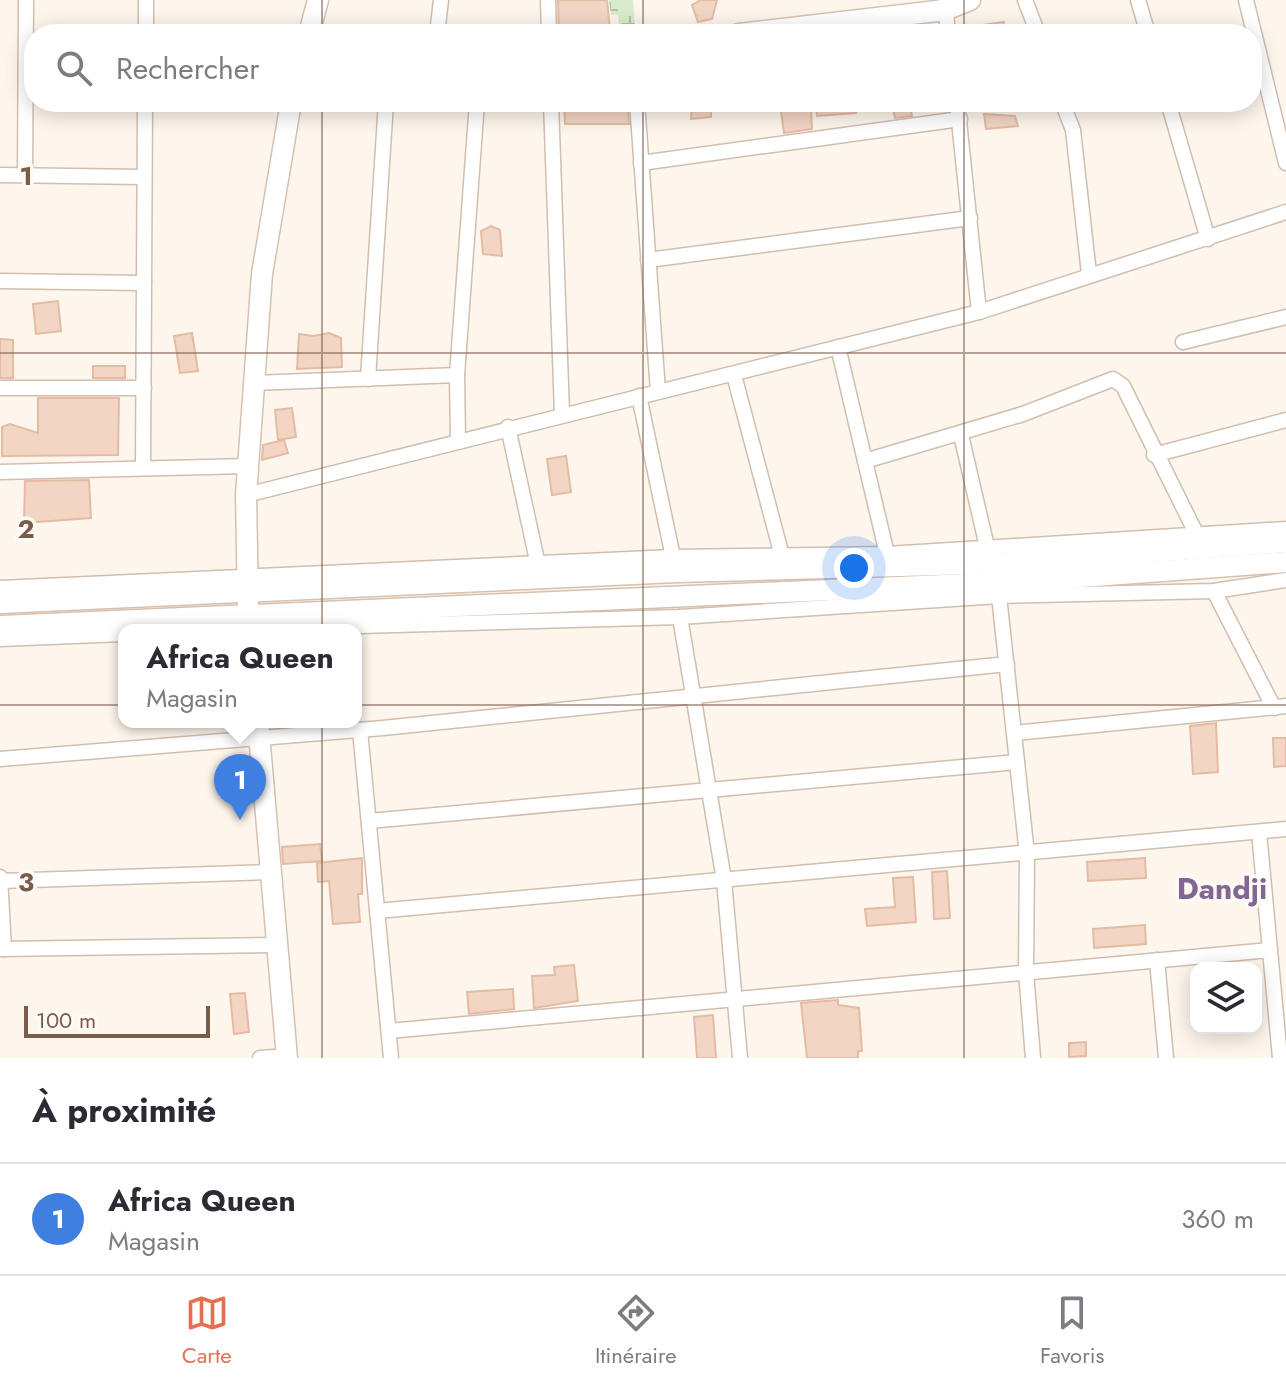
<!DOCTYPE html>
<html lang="fr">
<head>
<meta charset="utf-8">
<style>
  :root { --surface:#fff; --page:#f2f2f3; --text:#2b2b33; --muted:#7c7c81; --line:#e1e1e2; --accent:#e76f51 }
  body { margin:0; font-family:Jost,sans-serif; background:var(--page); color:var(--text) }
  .controls { position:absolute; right:24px; bottom:24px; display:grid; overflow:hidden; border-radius:16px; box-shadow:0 4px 20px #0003 }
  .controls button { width:72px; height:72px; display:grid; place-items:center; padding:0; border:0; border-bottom:2px solid var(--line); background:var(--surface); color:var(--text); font:40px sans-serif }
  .scale { position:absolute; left:24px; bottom:20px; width:186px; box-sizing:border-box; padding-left:8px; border:4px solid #7a5c4d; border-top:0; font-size:22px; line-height:28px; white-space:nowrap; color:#7a5c4d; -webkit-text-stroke:6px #fffaf3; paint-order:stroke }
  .you { position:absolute; left:854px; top:568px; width:28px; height:28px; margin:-20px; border:6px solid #fff; border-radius:50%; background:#1a73e8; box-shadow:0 0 0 12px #1a73e833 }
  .badge { display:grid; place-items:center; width:52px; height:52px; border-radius:50%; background:var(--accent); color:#fff; font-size:26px; font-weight:700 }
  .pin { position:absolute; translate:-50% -66px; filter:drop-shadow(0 2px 4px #0008) }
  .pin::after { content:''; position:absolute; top:42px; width:28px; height:24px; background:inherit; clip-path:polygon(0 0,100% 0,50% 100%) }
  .popup { position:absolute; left:118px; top:624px; width:244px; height:104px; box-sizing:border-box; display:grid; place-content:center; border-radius:16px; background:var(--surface); filter:drop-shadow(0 2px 6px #0005); font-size:26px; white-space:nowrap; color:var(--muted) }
  .popup b { font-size:30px; color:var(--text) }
  .popup::after { content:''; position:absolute; left:50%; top:100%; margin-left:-16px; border:16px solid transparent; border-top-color:var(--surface) }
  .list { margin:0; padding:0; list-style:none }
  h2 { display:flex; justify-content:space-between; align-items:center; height:104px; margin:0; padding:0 32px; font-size:34px }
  h2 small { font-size:26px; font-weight:400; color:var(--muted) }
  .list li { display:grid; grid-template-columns:52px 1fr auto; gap:24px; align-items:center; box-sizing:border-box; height:112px; padding:0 32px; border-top:2px solid var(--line) }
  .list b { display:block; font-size:30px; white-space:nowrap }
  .list p { margin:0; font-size:26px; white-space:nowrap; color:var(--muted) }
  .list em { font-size:26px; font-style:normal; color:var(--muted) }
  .icon { flex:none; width:44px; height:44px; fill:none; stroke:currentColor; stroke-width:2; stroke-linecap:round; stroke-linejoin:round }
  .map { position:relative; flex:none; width:1286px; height:1058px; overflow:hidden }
  .search { position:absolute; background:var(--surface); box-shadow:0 4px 20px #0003; left:24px; right:24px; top:24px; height:88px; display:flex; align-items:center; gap:20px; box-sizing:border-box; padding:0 28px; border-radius:32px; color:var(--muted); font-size:30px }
  .sheet { height:216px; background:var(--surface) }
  nav { display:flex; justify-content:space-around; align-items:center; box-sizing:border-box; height:112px; border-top:2px solid var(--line); background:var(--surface); font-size:22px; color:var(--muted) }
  nav a { display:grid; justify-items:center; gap:4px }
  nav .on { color:var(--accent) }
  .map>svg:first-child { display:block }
  .wetland { fill:url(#wetland-marsh) }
  .building { fill:#f3d5c3; stroke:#e6bba3; stroke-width:2 }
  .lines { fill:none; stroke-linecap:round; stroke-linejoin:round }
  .street-casing { stroke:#d1beb0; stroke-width:17 }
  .secondary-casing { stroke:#d6c0b0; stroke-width:23 }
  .street { stroke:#fff; stroke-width:14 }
  .secondary { stroke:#fff; stroke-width:20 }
  .grid { fill:none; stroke:#7a5c4d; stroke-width:2; stroke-opacity:0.55 }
  .labels { text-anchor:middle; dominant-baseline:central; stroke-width:7; stroke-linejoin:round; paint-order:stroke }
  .neighbourhood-label { font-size:30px; font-weight:bold; fill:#846695; stroke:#fffaf3 }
  .grid-label { font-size:26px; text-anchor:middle; font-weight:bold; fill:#7a5c4d; stroke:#fffaf3; stroke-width:7; stroke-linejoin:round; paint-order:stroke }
</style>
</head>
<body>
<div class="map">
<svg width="1286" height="1058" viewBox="0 0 1286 1058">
  <defs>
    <pattern id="wetland-marsh" width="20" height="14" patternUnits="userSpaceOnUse" patternTransform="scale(2)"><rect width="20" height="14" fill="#d8ecc9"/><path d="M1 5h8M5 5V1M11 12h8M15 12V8" fill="none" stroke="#b4c2a5"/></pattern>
  </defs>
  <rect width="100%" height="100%" fill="#fdf6ec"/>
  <path class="wetland" d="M609,0H633L635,27L619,28L618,15H611Z"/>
  <g class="building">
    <path d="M558,0H607L610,31L559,34Z"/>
    <path d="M701,0H717L712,19L698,22L692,5Z"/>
    <path d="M1004,22L1005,34H982V25Z"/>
    <path d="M564,102H627L629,124H565Z"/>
    <path d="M692,102H711V117L691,119Z"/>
    <path d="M815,102H856V113L817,116Z"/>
    <path d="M898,102H909L912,116L895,118L893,109L899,108Z"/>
    <path d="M811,108L812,129L784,133L781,111Z"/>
    <path d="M984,114L1015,116L1018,126L986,129Z"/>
    <path d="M491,226L500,230L502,256L483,254L481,231Z"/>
    <path d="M58,301L61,331L36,334L33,304Z"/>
    <path d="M192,333L198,371L180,373L174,336Z"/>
    <path d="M329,333L341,338L342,367L297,369L299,334L313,336Z"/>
    <path d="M0,339L13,340V378H0Z"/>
    <rect x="93" y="366" width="32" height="12"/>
    <path d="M38,398H119L118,455L2,456V427L10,424L38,433Z"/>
    <path d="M292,408L296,437L278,440L275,410Z"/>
    <path d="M284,440L288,453L262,460L263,445Z"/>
    <path d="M566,456L571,492L552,495L547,459Z"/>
    <path d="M89,480L91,518L24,523L25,481Z"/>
    <path d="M1216,723L1218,772L1193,774L1190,726Z"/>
    <path d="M1273,738H1286V766L1274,767Z"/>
    <path d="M320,844L322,861L283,864L282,847Z"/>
    <path d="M362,858V894H358L360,922L333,924L329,881L318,882L317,863Z"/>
    <path d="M1145,858L1146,878L1088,881L1087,862Z"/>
    <path d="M947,871L950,918L934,919L932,872Z"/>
    <path d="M913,877L916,922L867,926L865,909L895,907L893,878Z"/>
    <path d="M1145,925L1146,944L1094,948L1093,929Z"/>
    <path d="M574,965L578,1001L534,1008L532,976L555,975L554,967Z"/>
    <path d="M513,989L514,1009L469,1014L467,992Z"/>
    <path d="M245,993L249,1032L234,1034L230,994Z"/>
    <path d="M838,1000V1005L859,1008L862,1051H858V1058H807L801,1003Z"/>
    <path d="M713,1015L716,1058H697L694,1017Z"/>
    <path d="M1086,1042V1056L1069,1057V1043Z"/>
  </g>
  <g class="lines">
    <g class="street-casing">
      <g id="street">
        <path d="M548,0L549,34"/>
        <path d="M1025,0L1038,34"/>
        <path d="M1138,0L1148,34"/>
        <path d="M1246,0L1286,163"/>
        <path d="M945,3L948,34"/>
        <path d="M146,34V0"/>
        <path d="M437,34L441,0"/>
        <path d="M551,102L562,414"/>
        <path d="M637,102L658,391"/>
        <path d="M957,102L979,312"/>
        <path d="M1062,102L1073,130L1089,274"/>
        <path d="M1168,102L1208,239"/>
        <path d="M641,163L960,119"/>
        <path d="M0,175L143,177"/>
        <path d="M25,175L26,0"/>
        <path d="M648,260L970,218"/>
        <path d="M0,281L144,283"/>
        <path d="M1183,342L1286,317"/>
        <path d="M838,347L887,554"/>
        <path d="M734,375L782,556"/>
        <path d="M368,379L386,102"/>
        <path d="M254,383L457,375"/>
        <path d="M0,388H144"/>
        <path d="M639,396L673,557"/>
        <path d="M508,427L538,565"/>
        <path d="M961,435L987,547"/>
        <path d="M458,441L457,375L477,102"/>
        <path d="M1154,455L1286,420"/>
        <path d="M865,461L1023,414L1113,379L1123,386L1197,535"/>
        <path d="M143,468L145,102"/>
        <path d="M0,472L248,466"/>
        <path d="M246,495L979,312L1286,212"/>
        <path d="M0,588L673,557L887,554L1286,529"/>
        <path d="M1214,591L1274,708"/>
        <path d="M999,596L1027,854L1026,972L1033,1058"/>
        <path d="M680,617L724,880L740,1058"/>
        <path d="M217,630L680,617L999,596L1214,591L1286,580"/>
        <path d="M0,639L124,634"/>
        <path d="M360,730L391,1058"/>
        <path d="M1015,733L1286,706"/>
        <path d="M0,759L383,728L1007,664"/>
        <path d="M369,821L1017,762"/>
        <path d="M1259,832L1280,1058"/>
        <path d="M0,877L4,949"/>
        <path d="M0,881L271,872"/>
        <path d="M377,911L1286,829"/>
        <path d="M0,949L277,945"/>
        <path d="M1157,960L1166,1058"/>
        <path d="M389,1031L1270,950"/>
        <path d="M260,1058L287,1056"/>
      </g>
    </g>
    <g class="secondary-casing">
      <g id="secondary">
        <path d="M309,34L318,0"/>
        <path d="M739,34L945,10L970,0"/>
        <path d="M0,603L677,572L1009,563L1286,542"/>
        <path d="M248,607L246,495L262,274L291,102"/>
        <path d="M0,626L1013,582L1286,562"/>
        <path d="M258,722L287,1058"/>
      </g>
    </g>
    <use href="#street" class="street"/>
    <use href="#secondary" class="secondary"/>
  </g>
  <path class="grid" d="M322,0V34M643,0V34M964,0V34M322,102V1058M643,102V1058M964,102V1058M0,353H1286M0,705H1286"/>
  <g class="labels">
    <g class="neighbourhood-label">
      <text x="1222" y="888">Dandji</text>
    </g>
  </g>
  <g class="grid-label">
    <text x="26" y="185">1</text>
    <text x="26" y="538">2</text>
    <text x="26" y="891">3</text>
  </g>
</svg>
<div class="controls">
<button><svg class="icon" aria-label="layers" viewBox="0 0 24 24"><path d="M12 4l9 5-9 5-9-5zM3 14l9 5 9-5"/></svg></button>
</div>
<div class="scale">100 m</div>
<div class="you"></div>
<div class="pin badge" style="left:240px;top:820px;background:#3f7fe0">1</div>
<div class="popup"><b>Africa Queen</b>Magasin</div>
<div class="search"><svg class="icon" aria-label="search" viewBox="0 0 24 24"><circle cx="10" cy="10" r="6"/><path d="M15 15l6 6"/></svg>Rechercher</div>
</div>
<section class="sheet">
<h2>À proximité<small></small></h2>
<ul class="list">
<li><span class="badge" style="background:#3f7fe0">1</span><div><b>Africa Queen</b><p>Magasin</p></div><em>360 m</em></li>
</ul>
</section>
<nav>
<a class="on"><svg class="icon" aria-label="map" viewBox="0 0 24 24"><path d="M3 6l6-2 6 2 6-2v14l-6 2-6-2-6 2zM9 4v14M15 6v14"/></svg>Carte</a>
<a><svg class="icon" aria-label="directions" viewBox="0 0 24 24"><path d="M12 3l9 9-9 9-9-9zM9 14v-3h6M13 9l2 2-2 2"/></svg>Itinéraire</a>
<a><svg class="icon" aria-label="saved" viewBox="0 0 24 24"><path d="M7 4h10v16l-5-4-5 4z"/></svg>Favoris</a>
</nav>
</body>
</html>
